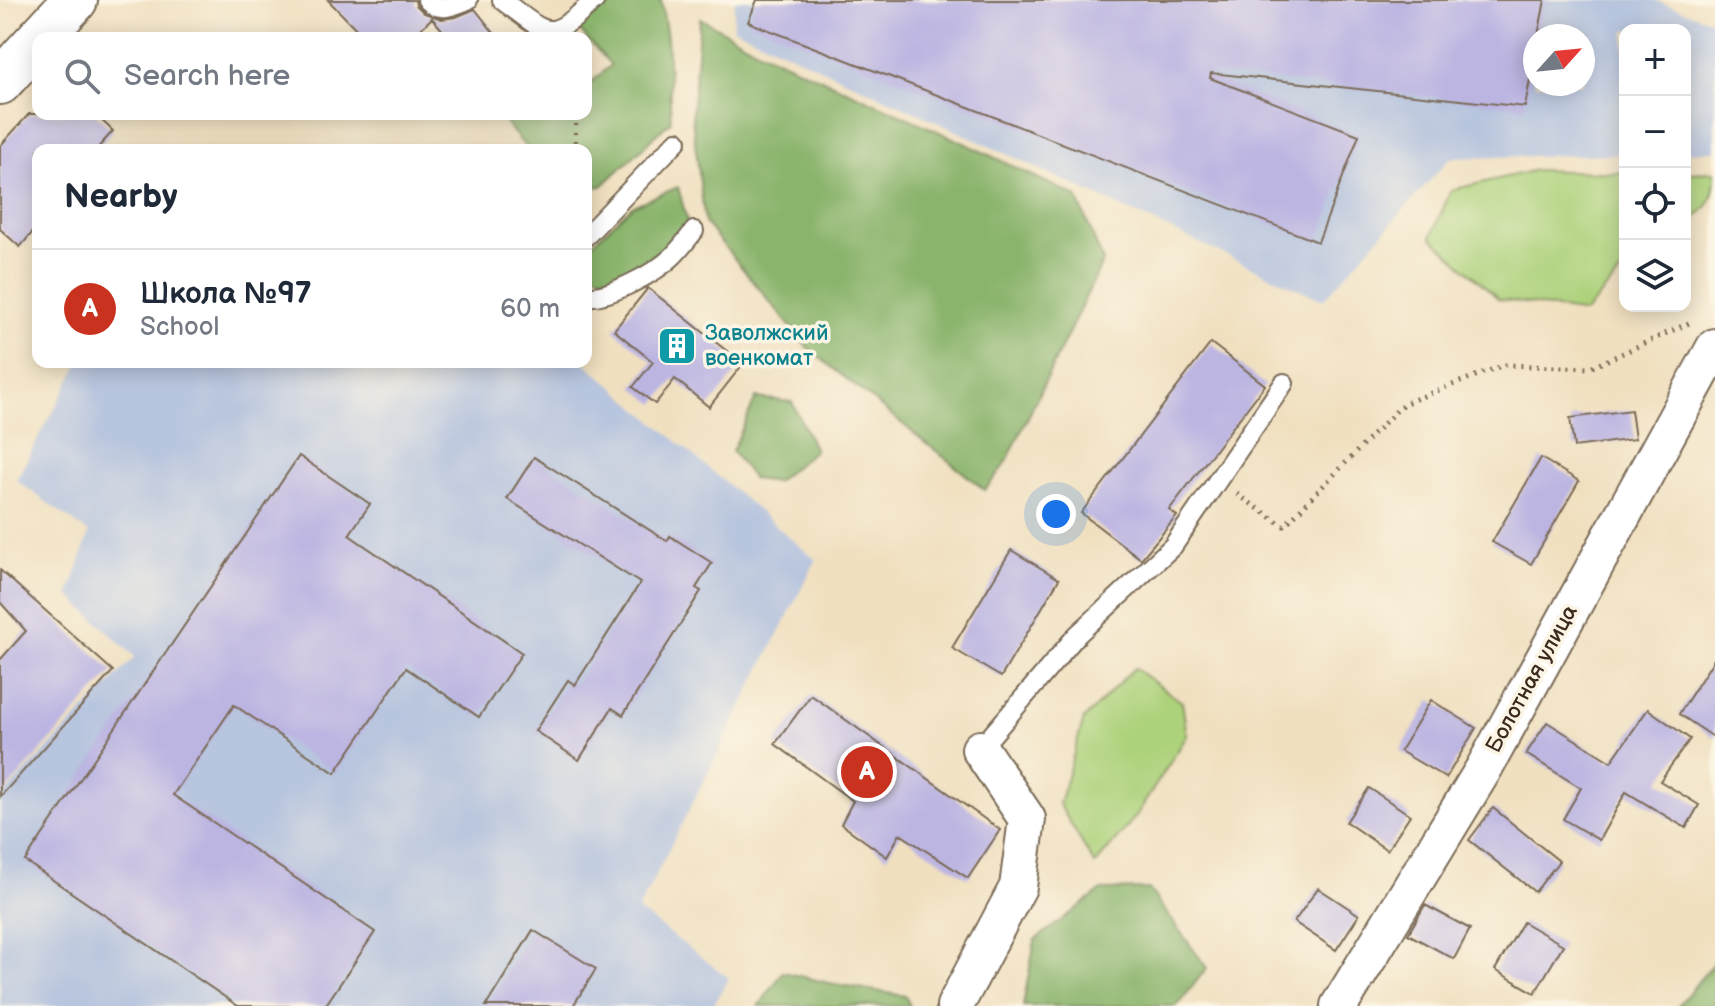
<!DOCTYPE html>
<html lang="en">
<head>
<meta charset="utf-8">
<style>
  :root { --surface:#fff; --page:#f6f6f7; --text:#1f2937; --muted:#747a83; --line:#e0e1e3; --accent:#c8321e }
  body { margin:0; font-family:"Balsamiq Sans",sans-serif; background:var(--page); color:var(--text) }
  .controls { position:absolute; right:24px; top:24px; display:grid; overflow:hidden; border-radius:16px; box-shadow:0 4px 20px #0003 }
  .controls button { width:72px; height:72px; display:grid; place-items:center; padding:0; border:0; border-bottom:2px solid var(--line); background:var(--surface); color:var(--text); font:40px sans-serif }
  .compass { position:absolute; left:1523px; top:24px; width:72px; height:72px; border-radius:50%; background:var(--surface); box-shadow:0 4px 20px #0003; rotate:63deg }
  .you { position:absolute; left:1056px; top:514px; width:28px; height:28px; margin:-20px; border:6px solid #fff; border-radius:50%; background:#1a73e8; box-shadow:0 0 0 12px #1a73e833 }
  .badge { display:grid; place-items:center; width:52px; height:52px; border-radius:50%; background:var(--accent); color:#fff; font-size:26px; font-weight:700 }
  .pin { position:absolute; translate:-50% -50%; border:4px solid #fff; box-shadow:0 2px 8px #0006 }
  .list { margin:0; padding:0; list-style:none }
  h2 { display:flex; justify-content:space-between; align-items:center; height:104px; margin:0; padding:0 32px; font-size:34px }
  h2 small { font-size:26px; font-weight:400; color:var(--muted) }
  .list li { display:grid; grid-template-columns:52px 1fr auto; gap:24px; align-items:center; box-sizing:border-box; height:120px; padding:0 32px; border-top:2px solid var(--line) }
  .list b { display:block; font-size:30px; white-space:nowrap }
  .list p { margin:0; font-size:26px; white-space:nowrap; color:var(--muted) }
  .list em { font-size:26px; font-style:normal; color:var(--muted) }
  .icon { flex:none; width:44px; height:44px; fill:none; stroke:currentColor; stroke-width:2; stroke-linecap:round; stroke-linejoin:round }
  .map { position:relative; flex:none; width:1715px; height:1006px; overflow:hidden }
  .search { position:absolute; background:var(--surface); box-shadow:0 4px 20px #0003; left:32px; top:32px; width:560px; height:88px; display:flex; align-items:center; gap:20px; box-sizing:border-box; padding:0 28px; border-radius:16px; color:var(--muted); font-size:30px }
  .panel { position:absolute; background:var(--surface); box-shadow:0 4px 20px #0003; left:32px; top:144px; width:560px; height:224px; border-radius:16px }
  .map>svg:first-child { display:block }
  .industrial { fill:#b8c5de; fill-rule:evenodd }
  .green { fill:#add27c; stroke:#747e4d; stroke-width:2 }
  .forest { fill:#8ab46c; stroke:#626f45; stroke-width:2 }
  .building { fill:#bcb5e2 }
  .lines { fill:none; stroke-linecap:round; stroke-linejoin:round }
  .lane-casing { stroke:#7a6a57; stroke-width:22 }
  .street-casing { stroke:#7a6a57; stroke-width:40 }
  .secondary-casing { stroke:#7a6a57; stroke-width:48 }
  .path { stroke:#7a6a57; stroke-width:5; stroke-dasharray:2 6; stroke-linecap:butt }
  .lane { stroke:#fff; stroke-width:18 }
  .street { stroke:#fff; stroke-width:36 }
  .secondary { stroke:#fff; stroke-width:44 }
  .labels { text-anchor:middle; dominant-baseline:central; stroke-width:7; stroke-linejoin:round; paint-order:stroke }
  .culture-label { font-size:22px; fill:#0d838f; stroke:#fcf5e5; text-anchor:start }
  .street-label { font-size:22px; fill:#3b2a1e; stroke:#fcf5e5 }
</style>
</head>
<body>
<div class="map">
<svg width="1715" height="1006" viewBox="0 0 1715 1006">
  <rect width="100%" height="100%" fill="#fcf5e5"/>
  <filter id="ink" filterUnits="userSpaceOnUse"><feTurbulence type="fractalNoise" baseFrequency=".0125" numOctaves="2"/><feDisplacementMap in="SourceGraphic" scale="16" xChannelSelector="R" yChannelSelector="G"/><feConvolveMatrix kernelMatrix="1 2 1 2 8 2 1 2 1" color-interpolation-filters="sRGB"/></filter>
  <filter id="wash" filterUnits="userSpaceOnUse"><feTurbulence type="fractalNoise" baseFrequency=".006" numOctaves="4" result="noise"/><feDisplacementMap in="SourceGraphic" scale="32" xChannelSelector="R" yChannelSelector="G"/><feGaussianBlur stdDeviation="1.8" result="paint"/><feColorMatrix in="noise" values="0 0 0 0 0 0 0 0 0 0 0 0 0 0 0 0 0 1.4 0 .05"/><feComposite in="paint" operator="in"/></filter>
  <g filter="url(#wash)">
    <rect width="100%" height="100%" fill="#f0e0c0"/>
    <g class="industrial">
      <path d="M735,0H1654L1715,22V151L1685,152V30H1625V154L1450,158L1323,300L733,28ZM1535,36H1583V84H1535Z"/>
      <path d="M80,362H584L816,560L638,910L729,978L713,1006H0V799L135,657L69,595L89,533L16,480Z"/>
    </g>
    <g class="green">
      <path d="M1536,170L1625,173V268L1585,313L1499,299L1431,237L1451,190Z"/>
      <path d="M1715,172C1715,198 1709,212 1685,223V173Z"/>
      <path d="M1134,668L1182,702L1187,736L1136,816L1095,865L1059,804L1084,719Z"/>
    </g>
    <g class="forest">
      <path d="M613,0H661L667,38L671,121L602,186L586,188V150H528L498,114H586V87L611,65L579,30Z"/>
      <path d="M700,18L759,51L964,143L1077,197L1103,261L1006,463L985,490L809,349L705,223L692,117Z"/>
      <path d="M678,187L690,231L663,260L619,282L589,272L586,249L632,206Z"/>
      <path d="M756,398L792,402L815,450L776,482L753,479L732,451Z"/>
      <path d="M1149,889L1207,968L1177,1006H1023L1035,940L1102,890Z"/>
      <path d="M1715,961V1006H1678Z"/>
      <path d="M783,972L829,983L905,996L910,1006H759Z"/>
    </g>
    <g id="blocks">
      <g class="building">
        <path d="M328,0H415L416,5L424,13L442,19L456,17L475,9L498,38H449L432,18L411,38H365Z"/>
        <path d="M757,0H1545L1538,36H1535V53L1525,107L1211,73L1210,78L1359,135L1318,242L748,22Z"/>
        <path d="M29,114H95L113,131L96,150H38V226L20,247L0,229V146Z"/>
        <path d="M648,288L743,364L709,407L675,379L655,404L633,387L653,362L614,330Z"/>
        <path d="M1211,343L1265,385L1169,510L1177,516L1141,559L1081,513Z"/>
        <path d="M1631,410L1635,439L1574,447L1570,418Z"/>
        <path d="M299,456L370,504L349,535L522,653L479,717L406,668L335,773L234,705L173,795L375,932L325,1006H238L25,861Z"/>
        <path d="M534,457L667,541L670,536L712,563L696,588L701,591L623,715L612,708L579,760L535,731L568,680L575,685L640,583L507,499Z"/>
        <path d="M1541,458L1579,481L1531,564L1492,542Z"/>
        <path d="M1011,550L1059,579L1001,677L952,648Z"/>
        <path d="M0,570L113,671L0,797V660L26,631L0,602Z"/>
        <path d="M1715,658V738L1679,714Z"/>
        <path d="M811,695L1000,830L968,878L900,834L887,857L841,824L853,801L775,744Z"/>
        <path d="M1431,700L1476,728L1446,778L1400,751Z"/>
        <path d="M1648,709L1690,739L1660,781L1699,805L1686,828L1626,792L1599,840L1563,819L1581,788L1526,754L1547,722L1611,762Z"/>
        <path d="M1369,788L1410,815L1387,850L1346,822Z"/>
        <path d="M1493,808L1559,861L1535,892L1469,840Z"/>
        <path d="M1318,888L1359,915L1336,950L1294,922Z"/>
        <path d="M1425,905L1470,929L1454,959L1408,934Z"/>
        <path d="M1523,922L1563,945L1535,993L1495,970Z"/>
        <path d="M533,930L596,969L573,1006H486Z"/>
      </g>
    </g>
  </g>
  <g filter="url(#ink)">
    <use href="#blocks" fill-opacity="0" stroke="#7a6a57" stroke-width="2"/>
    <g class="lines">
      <g class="lane-casing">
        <g id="lane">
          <path d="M427,0C440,13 453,6 468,0"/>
          <path d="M502,0C551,37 548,43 595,0"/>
          <path d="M586,236L677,141"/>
          <path d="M586,296C608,299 657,272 673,256C680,249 687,240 694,231"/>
          <path d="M980,749L1077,635L1173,546L1284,383"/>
        </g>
      </g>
      <g class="street-casing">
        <g id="street">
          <path d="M955,1006L1018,887L1027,819L980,749"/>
          <path d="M1339,1006L1483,770L1715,347"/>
        </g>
      </g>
      <g class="secondary-casing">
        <g id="secondary">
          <path d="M40,38L75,0"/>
          <path d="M0,82L38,40"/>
        </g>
      </g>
      <g class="path">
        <path d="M575,150L576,114"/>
        <path d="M1237,494L1284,526L1403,404L1504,365L1590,368L1689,323"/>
      </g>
      <use href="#lane" class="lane"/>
      <use href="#street" class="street"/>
      <use href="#secondary" class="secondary"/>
    </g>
  </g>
  <defs>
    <g id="building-square" transform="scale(2)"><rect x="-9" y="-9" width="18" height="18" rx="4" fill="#0f9aa8" stroke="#fcf5e5"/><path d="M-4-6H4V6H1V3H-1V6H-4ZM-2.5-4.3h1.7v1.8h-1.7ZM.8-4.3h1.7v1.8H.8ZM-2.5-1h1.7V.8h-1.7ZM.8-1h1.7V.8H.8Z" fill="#fff"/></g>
  </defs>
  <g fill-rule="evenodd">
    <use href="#building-square" x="677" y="346"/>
  </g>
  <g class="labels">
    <g class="culture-label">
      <text x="705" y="333">Заволжский<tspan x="705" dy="25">военкомат</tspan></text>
    </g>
    <g class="street-label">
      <text transform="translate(1532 679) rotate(-61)">Болотная улица</text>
    </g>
  </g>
</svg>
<div class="controls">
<button>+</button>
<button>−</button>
<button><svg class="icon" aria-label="locate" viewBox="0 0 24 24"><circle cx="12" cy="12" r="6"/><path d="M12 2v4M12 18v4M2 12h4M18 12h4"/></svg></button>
<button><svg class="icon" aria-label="layers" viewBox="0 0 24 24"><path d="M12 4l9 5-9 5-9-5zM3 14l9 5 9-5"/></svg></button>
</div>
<svg class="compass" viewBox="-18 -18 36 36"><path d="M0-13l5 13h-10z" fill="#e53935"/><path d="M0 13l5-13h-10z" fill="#747a83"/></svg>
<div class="you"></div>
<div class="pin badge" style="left:867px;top:772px">A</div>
<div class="search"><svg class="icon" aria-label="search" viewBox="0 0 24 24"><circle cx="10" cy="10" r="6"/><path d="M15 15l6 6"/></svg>Search here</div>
<section class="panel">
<h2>Nearby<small></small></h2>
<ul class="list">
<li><span class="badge">A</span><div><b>Школа №97</b><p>School</p></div><em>60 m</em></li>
</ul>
</section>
</div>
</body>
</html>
